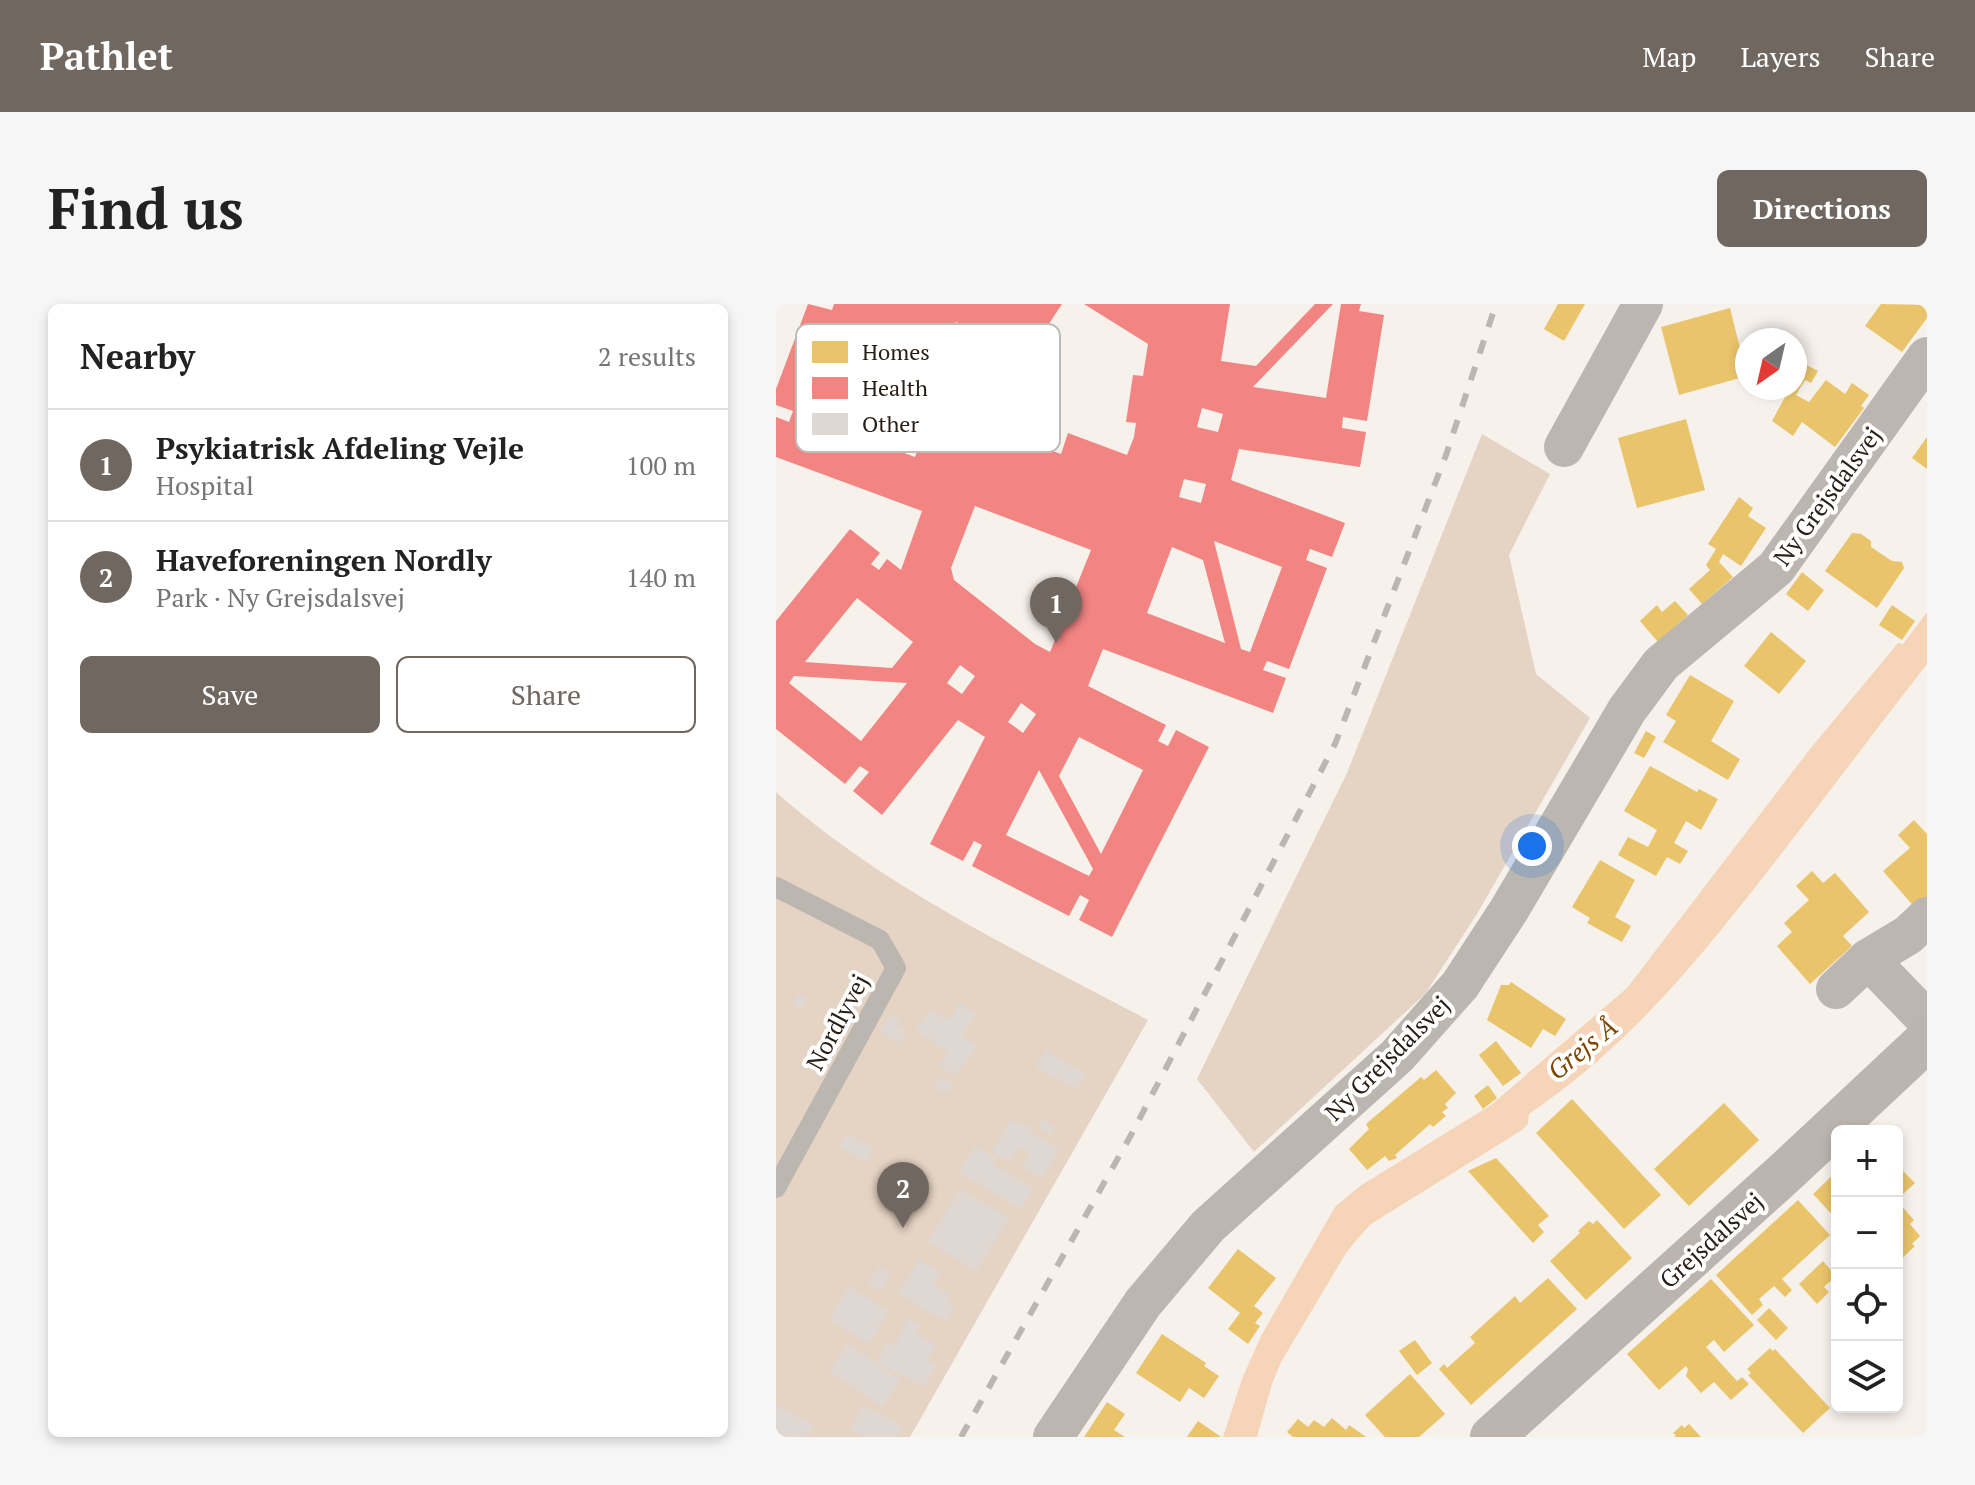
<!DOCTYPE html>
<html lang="en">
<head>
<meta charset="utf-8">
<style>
  :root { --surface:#fff; --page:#f6f6f6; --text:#222; --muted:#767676; --line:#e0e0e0; --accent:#706860 }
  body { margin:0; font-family:"PT Serif",serif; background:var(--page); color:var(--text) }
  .controls { position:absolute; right:24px; bottom:24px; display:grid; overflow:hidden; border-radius:12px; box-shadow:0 4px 12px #0003 }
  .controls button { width:72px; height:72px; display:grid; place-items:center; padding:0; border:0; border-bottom:2px solid var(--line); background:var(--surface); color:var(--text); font:40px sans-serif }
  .compass { position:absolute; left:959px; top:24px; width:72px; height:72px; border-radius:50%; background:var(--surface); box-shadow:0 4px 12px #0003; rotate:214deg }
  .you { position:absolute; left:756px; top:542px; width:28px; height:28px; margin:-20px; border:6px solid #fff; border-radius:50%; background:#1a73e8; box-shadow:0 0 0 12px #1a73e833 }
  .badge { display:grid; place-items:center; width:52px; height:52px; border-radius:50%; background:var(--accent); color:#fff; font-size:26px; font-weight:700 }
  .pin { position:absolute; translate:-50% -66px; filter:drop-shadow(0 2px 4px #0008) }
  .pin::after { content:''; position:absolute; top:42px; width:28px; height:24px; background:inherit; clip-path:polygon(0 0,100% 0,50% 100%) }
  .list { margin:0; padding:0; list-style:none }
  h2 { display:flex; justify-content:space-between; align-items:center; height:104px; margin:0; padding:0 32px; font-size:34px }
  h2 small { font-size:26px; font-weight:400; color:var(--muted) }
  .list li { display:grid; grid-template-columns:52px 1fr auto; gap:24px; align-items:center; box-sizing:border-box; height:112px; padding:0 32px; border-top:2px solid var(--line) }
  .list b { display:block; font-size:30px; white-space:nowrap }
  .list p { margin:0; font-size:26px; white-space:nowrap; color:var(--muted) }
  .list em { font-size:26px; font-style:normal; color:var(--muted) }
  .actions { display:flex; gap:16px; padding:24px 32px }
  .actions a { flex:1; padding:18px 0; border:2px solid var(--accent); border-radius:12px; text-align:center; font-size:28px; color:var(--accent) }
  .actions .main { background:var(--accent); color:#fff }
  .icon { flex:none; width:44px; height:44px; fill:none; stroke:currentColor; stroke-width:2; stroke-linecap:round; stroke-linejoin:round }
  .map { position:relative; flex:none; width:1151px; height:1133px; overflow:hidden; border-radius:12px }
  header { display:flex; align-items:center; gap:48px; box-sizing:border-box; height:112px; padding:0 40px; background:var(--accent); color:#fff }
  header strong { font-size:38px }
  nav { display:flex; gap:44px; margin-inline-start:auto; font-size:28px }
  .intro { display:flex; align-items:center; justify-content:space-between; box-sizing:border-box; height:192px; padding:0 48px }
  h1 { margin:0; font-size:56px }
  .button { padding:20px 36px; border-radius:12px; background:var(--accent); color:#fff; font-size:28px; font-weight:700 }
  main { display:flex; gap:48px; padding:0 48px }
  aside { flex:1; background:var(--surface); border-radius:12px; box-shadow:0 4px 12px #0003 }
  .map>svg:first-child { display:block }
  .green { fill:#e5d3c4 }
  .water { fill:#f6d4b8 }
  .homes { fill:#e9c46a }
  .health { fill:#f28482; fill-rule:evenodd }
  .building { fill:#dfd7d1 }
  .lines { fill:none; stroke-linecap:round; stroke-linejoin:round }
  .lane { stroke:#bcb6b0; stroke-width:20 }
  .street { stroke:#bcb6b0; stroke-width:40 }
  .secondary { stroke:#bcb5af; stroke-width:44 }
  .rail { stroke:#bcb6b0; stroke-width:6; stroke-dasharray:14 14; stroke-linecap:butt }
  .labels { text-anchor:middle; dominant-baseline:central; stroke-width:8; stroke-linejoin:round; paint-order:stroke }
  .street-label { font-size:24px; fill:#281e15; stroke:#fff }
  .water-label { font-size:26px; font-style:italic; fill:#7c4501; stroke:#fff }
  .key { fill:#fff; stroke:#bebcb9; stroke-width:2 }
  .key-label { font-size:22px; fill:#281e15 }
</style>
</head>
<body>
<header>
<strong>Pathlet</strong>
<nav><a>Map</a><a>Layers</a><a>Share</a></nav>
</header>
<div class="intro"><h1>Find us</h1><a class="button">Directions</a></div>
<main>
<aside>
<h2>Nearby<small>2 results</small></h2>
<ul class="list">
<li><span class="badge">1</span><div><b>Psykiatrisk Afdeling Vejle</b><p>Hospital</p></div><em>100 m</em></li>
<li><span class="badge">2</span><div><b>Haveforeningen Nordly</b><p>Park · Ny Grejsdalsvej</p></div><em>140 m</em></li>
</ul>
<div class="actions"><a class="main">Save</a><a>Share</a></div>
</aside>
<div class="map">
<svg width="1151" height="1133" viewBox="0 0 1151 1133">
  <rect width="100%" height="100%" fill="#f7f1ec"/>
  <g class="green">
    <path d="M706,130L774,170L733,251L760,370L814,414L701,610L649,690L478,848L421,775L571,469Z"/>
    <path d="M0,488C109,585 244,648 372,716L134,1133H0Z"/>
  </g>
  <path class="water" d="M1151,308V360C1099,427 1047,496 995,563C921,658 854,741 753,810L752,820L746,826L595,920L583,933L570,949L505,1058L496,1080L481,1133H447L466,1075L485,1032L559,903L584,882L715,801L851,684L1034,445L1122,339L1127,340Z"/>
  <g class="homes">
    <path d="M782,0H809L788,37L768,25Z"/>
    <path d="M1105,0L1151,1V14L1126,48L1089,22Z"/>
    <path d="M954,4L971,72L903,91L885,23Z"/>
    <path d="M1027,59L1042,67L1035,79L1029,76L1020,91L1033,98L1050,76L1069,90L1076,79L1093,91L1085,102L1088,104L1059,143L1026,118L1017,132L996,117L1014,84H1019V74Z"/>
    <path d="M910,115L929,186L861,204L842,134Z"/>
    <path d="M1151,133V165L1136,154Z"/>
    <path d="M963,193L977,204L972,212L990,224L965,262L947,250L943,258L957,273L926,300L913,285L934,266L930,261L940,245L932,240Z"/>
    <path d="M1076,229L1085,230L1095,237V243L1116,257L1126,258L1128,264L1101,304L1049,267Z"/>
    <path d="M1026,268L1048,286L1032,307L1010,290Z"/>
    <path d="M899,297L912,311L882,338L864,317L881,301L886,308Z"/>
    <path d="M1116,301L1139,317L1126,336L1103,321Z"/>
    <path d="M995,328L1030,357L1003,390L968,362Z"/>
    <path d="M914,371L958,397L935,437L964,455L952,476L887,438L900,417L890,411Z"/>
    <path d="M870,427L880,433L868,454L858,449Z"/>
    <path d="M874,462L921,488L923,485L942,495L925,526L910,517L898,539L912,547L904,560L891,553L880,572L842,551L852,533L872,543L881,526L848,507Z"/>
    <path d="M1138,516L1151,530V597L1141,606L1107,567L1134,544L1122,531Z"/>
    <path d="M824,556L859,576L839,613L855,622L846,638L811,619L814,614L796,603Z"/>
    <path d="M1036,567L1047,579L1059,569L1093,608L1067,632L1076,642L1034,680L1001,642L1016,628L1008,619L1033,596L1020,582Z"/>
    <path d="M735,678L790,715L779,732L767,725L755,744L711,716L725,681H733Z"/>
    <path d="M720,737L745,769L727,782L703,751Z"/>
    <path d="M660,766L680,789L669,800L672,804L666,808L670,812L657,823L654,820L619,851L621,854L613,857L609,852L591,866L573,845L593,825L590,820L645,773L648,776Z"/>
    <path d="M712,781L721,794L707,805L698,792Z"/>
    <path d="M796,795L885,891L848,925L760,829Z"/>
    <path d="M948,799L983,836L913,902L878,865Z"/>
    <path d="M720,854L773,912L762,921L768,928L757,939L692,867Z"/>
    <path d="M1121,861L1139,879L1126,891L1121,886Z"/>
    <path d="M1061,867V916L1037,890Z"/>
    <path d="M1022,896L1054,931L1006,975L1016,986L1009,993L998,982L983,995L987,1001L976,1011L940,971Z"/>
    <path d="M1121,897L1138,916L1134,920L1144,932L1136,940L1139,942L1121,959Z"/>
    <path d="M821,916L856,954L810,996L774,957L804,929L802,927L813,917L817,920Z"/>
    <path d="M462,945L500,974L478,1002L487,1009L479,1019L484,1022L472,1040L452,1025L464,1009L432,984Z"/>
    <path d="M1047,957L1060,972L1048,983L1053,988L1041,1000L1023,980Z"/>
    <path d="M772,974L801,1005L695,1101L663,1065L668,1060L671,1064L699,1039L694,1033L739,992L744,999Z"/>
    <path d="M935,975L978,1021L948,1048L938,1036L930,1043L961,1077L966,1073L973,1080L955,1096L938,1078L925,1089L910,1072L912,1065L910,1062L883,1086L851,1050Z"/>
    <path d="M993,1004L1012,1024L1000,1036L981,1016Z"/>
    <path d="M386,1030L430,1059L428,1062L443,1072L428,1094L413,1084L404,1098L360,1069Z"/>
    <path d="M639,1036L656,1059L641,1071L623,1047Z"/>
    <path d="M994,1044L997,1047L999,1045L1054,1104L1027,1129L972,1071L975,1069L971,1065Z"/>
    <path d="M634,1070L669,1110L643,1133H609L589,1111Z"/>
    <path d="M331,1098L349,1110L338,1126L349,1133H308Z"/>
    <path d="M556,1114L570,1126L573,1121L590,1133H517L511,1128L522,1115L532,1123L538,1116L548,1123Z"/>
    <path d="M422,1117L445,1133H411Z"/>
    <path d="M913,1120L925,1133H898L900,1131L897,1129L906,1121L908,1124Z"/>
  </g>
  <path class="health" d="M32,0L56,6L58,0H286L263,35L258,46L269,50L254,91L242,87L226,129L285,150L292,129L351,151L358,133L360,119L350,118L357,71L367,72L372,40L308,0H454L445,57L480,62L539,0H557L477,83L550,94L565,0H585L583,7L608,11L591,117L567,113L566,124L590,128L584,163L463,145L455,176L569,219L556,253L534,245L530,256L551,264L513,365L491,357L487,366L510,374L497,409L327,345L312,382L390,421L382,437L392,442L400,426L433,443L336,633L303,616L313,596L304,591L293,612L196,562L206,541L198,537L187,557L154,540L209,433L182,416L106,511L77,487L93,468L84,462L69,480L0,425V317L74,225L104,249L95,260L103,266L111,255L125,266L146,207L0,153V113L13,118L17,107L0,101V85ZM180,18L199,27L191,44L172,35ZM68,29L136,54L43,117L36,115ZM130,75L163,87L139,153L59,123ZM426,104L447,110L442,128L421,123ZM408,175L430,180L425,199L403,193ZM199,202L315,246L274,348L259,340L178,276L175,264ZM438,237L506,263L474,348L465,345ZM396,243L427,256L449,339L371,309ZM81,294L137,338L116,364L29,358ZM184,361L199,372L186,390L171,379ZM18,372L131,379L85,437L13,379ZM245,399L260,410L247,429L232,418ZM303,433L367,466L325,550L283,472ZM263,466L317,565L313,572L230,531Z"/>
  <g class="building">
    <path d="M22,689L31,694L25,705L16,700Z"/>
    <path d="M183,699L200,710L186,732L202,742L179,772L163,762L172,748L141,728L139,724L155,706L172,716Z"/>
    <path d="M114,710L124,716L121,721L131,727L124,740L103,727Z"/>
    <path d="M270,746L310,770L301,786L259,763Z"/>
    <path d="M163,772L177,780L171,790L157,783Z"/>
    <path d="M268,815L280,823L274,831L262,823Z"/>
    <path d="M235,816L244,821L246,818L256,824L254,828L283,845L266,875L246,863L254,850L242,843L234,858L215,848Z"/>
    <path d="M71,829L98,845L90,859L63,843Z"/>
    <path d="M199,842L221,855L217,860L257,884L245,905L183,869Z"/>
    <path d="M184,885L234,914L200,968L151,937Z"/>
    <path d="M143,955L165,969L157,981L175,992L171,998L179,1003L170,1017L162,1011L160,1014L122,989Z"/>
    <path d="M102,961L115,969L104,987L91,980Z"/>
    <path d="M73,982L113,1007L93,1040L53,1016Z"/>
    <path d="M132,1015L144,1020L140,1030L160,1041L152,1056L161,1062L148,1083L100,1058L112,1037L119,1041Z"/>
    <path d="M71,1040L125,1075L107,1103L53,1068Z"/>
    <path d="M0,1101L38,1121L31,1133H10L0,1128Z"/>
    <path d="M87,1101L127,1122L120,1133H88L74,1125Z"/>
  </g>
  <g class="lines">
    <path class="lane" d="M0,583L104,636L120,664L0,884"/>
    <g class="street">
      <path d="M788,143L867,0"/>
      <path d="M1092,655L1151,716"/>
      <path d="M1060,685L1092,655L1132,631L1151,613"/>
      <path d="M277,1133L367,999L432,922L621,752L684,681L733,606L851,406L885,360L1000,264L1151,53"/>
    </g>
    <path class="secondary" d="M716,1133L1012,866L1151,736"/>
    <path class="rail" d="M185,1133L355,831L559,440L670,151L720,0"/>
  </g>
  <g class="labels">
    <g class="street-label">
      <text transform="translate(1051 192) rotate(-54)">Ny Grejsdalsvej</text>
      <text transform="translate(61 718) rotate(-62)">Nordlyvej</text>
      <text transform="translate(611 754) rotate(-45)">Ny Grejsdalsvej</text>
      <text transform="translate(935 936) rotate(-42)">Grejsdalsvej</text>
    </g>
    <g class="water-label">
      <text transform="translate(806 744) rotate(-39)">Grejs Å</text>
    </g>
  </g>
  <rect x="20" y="20" width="264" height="128" rx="12" class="key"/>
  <rect x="36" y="37" width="36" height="22" fill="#e9c46a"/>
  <rect x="36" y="73" width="36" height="22" fill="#f28482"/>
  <rect x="36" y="109" width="36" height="22" fill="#dfd7d1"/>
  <g class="key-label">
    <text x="86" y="56">Homes</text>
    <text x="86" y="92">Health</text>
    <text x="86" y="128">Other</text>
  </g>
</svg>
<div class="controls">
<button>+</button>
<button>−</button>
<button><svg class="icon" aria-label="locate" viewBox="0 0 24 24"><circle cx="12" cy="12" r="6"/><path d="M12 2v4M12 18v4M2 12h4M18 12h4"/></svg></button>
<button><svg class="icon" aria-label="layers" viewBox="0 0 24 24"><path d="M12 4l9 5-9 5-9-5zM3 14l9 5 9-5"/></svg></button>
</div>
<svg class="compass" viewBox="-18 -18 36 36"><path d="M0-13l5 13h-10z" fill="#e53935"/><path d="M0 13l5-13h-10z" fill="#767676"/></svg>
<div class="you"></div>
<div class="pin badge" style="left:280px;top:339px">1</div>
<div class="pin badge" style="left:127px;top:924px">2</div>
</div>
</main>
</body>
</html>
